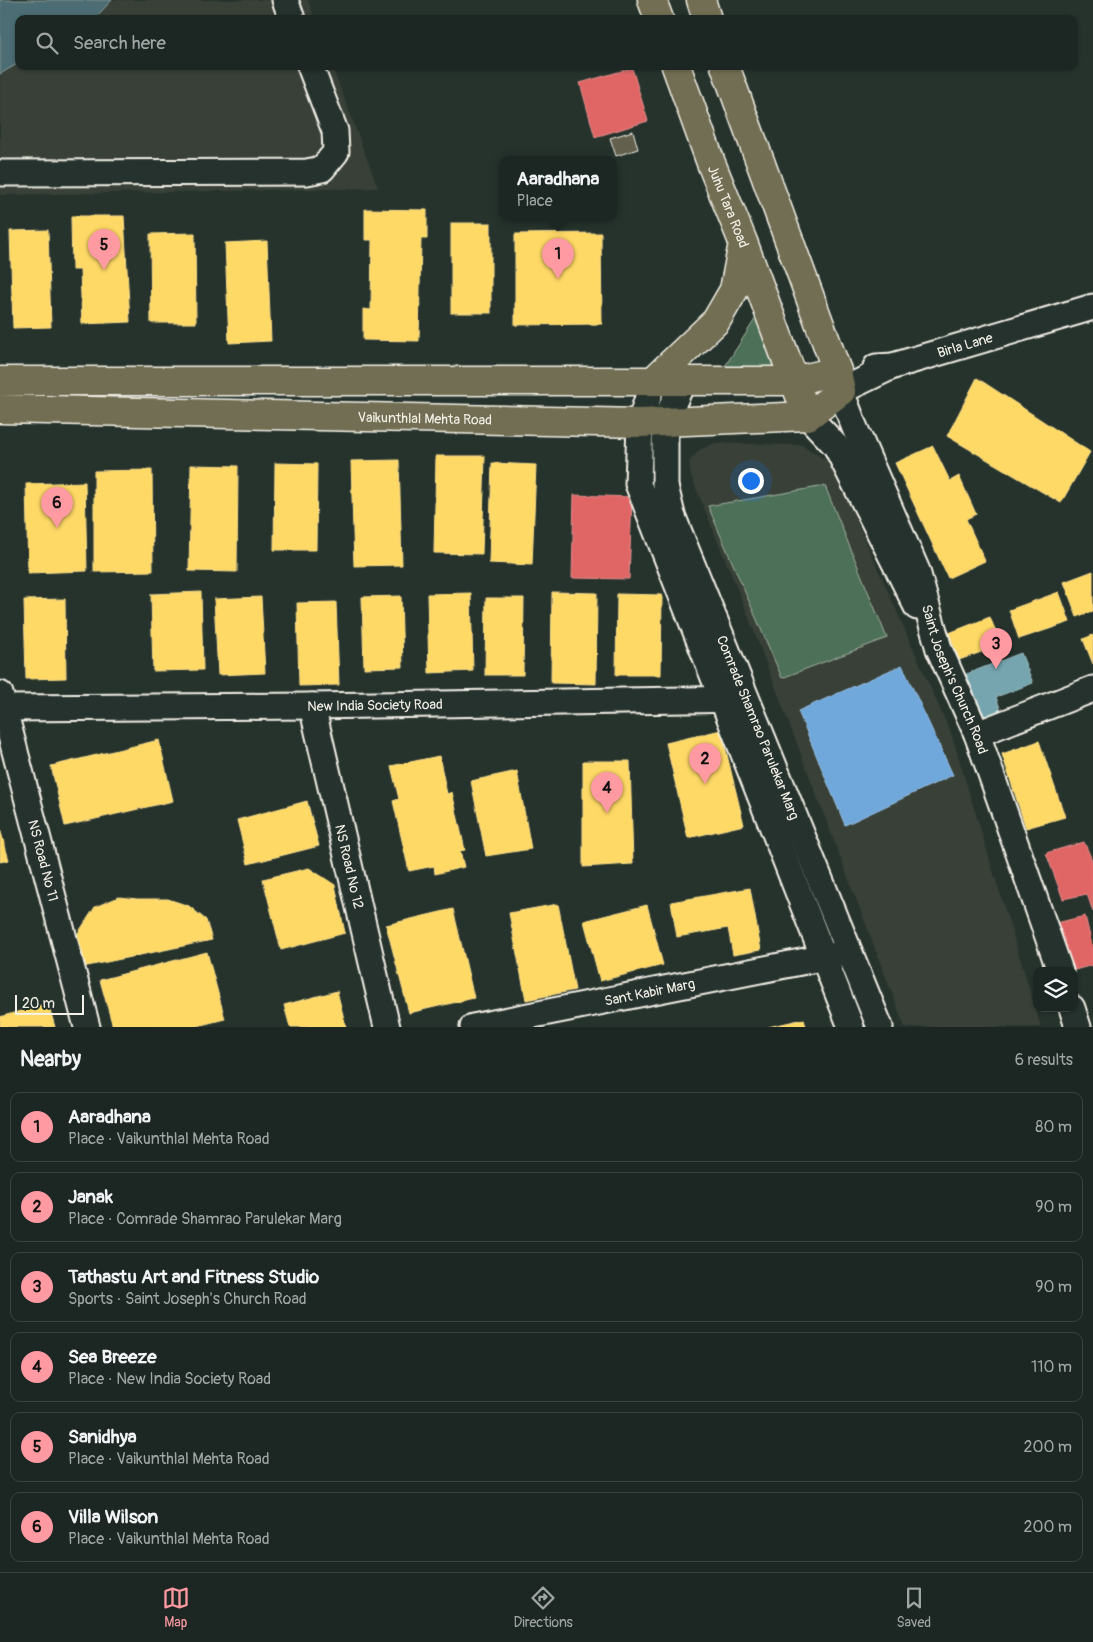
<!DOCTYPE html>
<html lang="en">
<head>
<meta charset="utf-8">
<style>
  :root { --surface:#1c2622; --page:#29322f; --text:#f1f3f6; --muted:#a0a5a5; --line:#3a4340; --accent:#ff9aa2 }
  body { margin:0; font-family:Pangolin,sans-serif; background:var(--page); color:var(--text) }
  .controls { position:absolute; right:15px; bottom:15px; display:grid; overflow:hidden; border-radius:10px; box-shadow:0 1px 4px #0004 }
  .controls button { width:45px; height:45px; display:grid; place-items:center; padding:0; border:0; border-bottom:1px solid var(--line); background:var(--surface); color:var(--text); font:25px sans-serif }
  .scale { position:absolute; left:15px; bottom:12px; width:69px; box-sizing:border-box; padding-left:5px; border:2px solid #f4f1e8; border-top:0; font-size:14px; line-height:18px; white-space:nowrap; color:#f4f1e8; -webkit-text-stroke:4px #26332d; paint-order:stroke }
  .you { position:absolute; left:750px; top:480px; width:18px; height:18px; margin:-12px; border:4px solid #fff; border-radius:50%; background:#1a73e8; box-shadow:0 0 0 8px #1a73e833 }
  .badge { display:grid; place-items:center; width:32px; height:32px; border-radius:50%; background:var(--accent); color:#111; font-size:16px; font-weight:700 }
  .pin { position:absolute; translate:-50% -41px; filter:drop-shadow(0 1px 2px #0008) }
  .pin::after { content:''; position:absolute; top:26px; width:18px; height:15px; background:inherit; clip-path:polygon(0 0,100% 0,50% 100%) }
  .popup { position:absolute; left:499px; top:156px; width:118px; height:65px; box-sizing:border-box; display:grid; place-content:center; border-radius:10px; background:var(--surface); filter:drop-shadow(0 1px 4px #0005); font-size:16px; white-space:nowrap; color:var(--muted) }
  .popup b { font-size:19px; color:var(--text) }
  .popup::after { content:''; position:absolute; left:50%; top:100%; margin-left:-10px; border:10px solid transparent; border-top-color:var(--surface) }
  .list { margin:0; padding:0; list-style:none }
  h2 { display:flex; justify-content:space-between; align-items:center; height:65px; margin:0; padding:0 20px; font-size:21px }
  h2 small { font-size:16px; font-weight:400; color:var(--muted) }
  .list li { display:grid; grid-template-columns:32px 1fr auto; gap:15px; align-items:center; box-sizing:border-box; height:70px; margin:0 10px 10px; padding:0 10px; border:1px solid var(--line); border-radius:10px }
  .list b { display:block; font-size:19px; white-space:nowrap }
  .list p { margin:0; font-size:16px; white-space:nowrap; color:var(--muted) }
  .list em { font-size:16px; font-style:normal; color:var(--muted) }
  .icon { flex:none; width:28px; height:28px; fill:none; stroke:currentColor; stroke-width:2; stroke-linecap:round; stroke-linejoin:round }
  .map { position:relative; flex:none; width:1093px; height:1027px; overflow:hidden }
  .search { position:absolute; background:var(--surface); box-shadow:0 1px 4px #0004; left:15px; right:15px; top:15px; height:55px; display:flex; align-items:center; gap:12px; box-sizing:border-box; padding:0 18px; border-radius:10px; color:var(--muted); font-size:19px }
  .sheet { height:545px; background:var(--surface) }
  nav { display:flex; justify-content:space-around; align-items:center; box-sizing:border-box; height:70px; border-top:1px solid var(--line); background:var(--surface); font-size:14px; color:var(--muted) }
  nav a { display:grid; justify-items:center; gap:2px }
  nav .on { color:var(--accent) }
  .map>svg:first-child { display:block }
  .built { fill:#384037 }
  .green { fill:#4e6f59; stroke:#a1b0a0 }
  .water { fill:#4c6d73; stroke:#8fa2a2 }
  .homes { fill:#ffd966; stroke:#fce08d }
  .shops { fill:#e06666; stroke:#e6908d }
  .schools { fill:#6fa8dc; stroke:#97bee0 }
  .public { fill:#76a5af; stroke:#9cbcc0 }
  .building { fill:#63604d; stroke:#f4f1e8 }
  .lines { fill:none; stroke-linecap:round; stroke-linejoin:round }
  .minor-casing { stroke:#f4f1e8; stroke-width:29 }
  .major-casing { stroke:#f4f1e8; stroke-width:31 }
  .minor { stroke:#26332d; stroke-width:25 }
  .major { stroke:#726e52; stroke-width:28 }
  .labels { text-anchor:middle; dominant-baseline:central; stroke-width:5; stroke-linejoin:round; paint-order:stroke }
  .street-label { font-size:14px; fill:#f4f1e8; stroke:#26332d }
</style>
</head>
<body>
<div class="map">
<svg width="1093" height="1027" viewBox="0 0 1093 1027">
  <rect width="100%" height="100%" fill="#26332d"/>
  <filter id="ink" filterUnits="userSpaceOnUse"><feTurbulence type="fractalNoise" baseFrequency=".02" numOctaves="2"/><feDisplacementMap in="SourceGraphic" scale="10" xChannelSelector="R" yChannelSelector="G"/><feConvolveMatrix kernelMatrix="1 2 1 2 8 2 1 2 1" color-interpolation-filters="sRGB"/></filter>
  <g filter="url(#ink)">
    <g class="built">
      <path d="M0,0H308L315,19H19V66H332L378,188L0,195Z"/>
      <path d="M715,443L802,445L831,463L952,736L1041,1027H905L745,608L691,476L689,462L699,450Z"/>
    </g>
    <g class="green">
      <path d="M761,310L786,369L722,371Z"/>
      <path d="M825,486L887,638L782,678L708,506Z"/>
    </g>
    <path class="water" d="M0,0H112L94,19H19V63L0,74Z"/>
    <g class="homes">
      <path d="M365,209L427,210V239H421L419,341L363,340V309L371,310L372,240H365Z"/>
      <path d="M71,216H124L130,322L82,324L80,270H72Z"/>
      <rect x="451" y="223" width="40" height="90"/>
      <path d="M48,230L51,327L13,328L10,231Z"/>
      <path d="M195,233L196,323H151L150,234Z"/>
      <path d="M601,233L602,324L515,325V234Z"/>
      <path d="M267,241L271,341L229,343L225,243Z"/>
      <path d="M977,378L1090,452L1061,503L947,436Z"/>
      <path d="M933,446L950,481L959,476L976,514L966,519L985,561L948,578L895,463Z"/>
      <path d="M436,456H485L482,554L434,553Z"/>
      <path d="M399,460L402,565L354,566L351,461Z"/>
      <path d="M275,463L317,464L316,550H274Z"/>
      <path d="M492,463L536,465L532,565L489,563Z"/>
      <path d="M191,465L238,466L237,572L189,571Z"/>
      <path d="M152,470L153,571L94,572V471Z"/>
      <path d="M85,482L87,571L28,573L26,484Z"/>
      <path d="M1093,571V611L1077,617L1064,582Z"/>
      <path d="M201,592L203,670L153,671L151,594Z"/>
      <path d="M552,592L597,593L596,684L551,683Z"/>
      <path d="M1059,592L1070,622L1019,639L1009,610Z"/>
      <path d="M471,593L473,671L429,673L427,594Z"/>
      <path d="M617,594L662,595L661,675H616Z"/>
      <path d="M401,596L403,667L364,668L362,597Z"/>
      <path d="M261,597L265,673L218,675L214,599Z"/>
      <path d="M486,598H524L523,675H485Z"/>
      <path d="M65,599L66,678L26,679L24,600Z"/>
      <path d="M336,602L339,685L299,686L297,603Z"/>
      <path d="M990,617L1001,645L959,660L949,633Z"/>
      <path d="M1093,635V664L1083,639Z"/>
      <path d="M721,730L744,825L688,838L666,743Z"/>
      <path d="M159,740L173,801L65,826L51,766Z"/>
      <path d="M1039,741L1065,817L1026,828L1002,754Z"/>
      <path d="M439,756L447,794L452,792L465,850L460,851L464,867L435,874L434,866L409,871L393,801L399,799L391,766Z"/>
      <path d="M583,761H630L633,864L583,867Z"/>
      <path d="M517,771L531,849L486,856L471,781Z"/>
      <path d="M307,801L319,846L248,864L237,820Z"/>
      <path d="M0,829L9,860L0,862Z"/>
      <path d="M309,868L335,885L345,933L281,950L263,879Z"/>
      <path d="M750,888L761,950L733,955L728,928L677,937L671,902Z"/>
      <path d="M119,897L137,899H168L189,906L206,920L212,940L78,968L73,941L95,907Z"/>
      <path d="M558,904L575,990L526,1000L509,913Z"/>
      <path d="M647,905L663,965L600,981L584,921Z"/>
      <path d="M453,909L474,998L409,1013L386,925Z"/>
      <path d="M207,952L225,1019L193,1027H113L100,980Z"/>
      <path d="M337,991L346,1027H290L284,1005Z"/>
      <path d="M48,1003L55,1027H0V1017Z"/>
      <path d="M804,1019L806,1027H768Z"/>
    </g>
    <g class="shops">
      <path d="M632,68L648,121L595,137L580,83Z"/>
      <path d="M574,495L632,497L629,579L572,578Z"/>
      <path d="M1084,842L1093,862V912L1087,894L1063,899L1046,853Z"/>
      <path d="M1085,916L1093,949V965L1071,971L1052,924Z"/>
    </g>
    <path class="schools" d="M902,665L953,775L845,825L798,711Z"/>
    <path class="public" d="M1021,653L1033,683L996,697L1001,711L981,719L964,675Z"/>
    <path class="building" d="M633,131L638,149L616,156L610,138Z"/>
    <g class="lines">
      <g class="minor-casing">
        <g id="minor">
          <path d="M285,0L292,19"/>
          <path d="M0,173L307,172L322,169L336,152L335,131L310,66"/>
          <path id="s1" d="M893,366L841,391L854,426L917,571L939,649L977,734L1060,971"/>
          <path id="s2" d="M876,367L893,366L1093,307"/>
          <path d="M653,381L640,423L638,484L851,1027"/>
          <path id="s3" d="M683,381L665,422V486L672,515L880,1027"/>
          <path d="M808,416L836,446L917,607"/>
          <path id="s4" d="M0,694L87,1027"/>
          <path id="s5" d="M312,706L387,1027"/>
          <path id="s6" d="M4,708L312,706L746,699"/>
          <path d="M977,734L1093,689"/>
          <path d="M1072,1008L1078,1027"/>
          <path id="s7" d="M473,1027L841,954"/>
        </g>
      </g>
      <g class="major-casing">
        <g id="major">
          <path d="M652,0L659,19"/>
          <path d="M701,0L707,19"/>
          <path id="s8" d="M676,66L711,163L743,242L800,396"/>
          <path d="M0,381H793L837,371"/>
          <path d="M653,381L716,321L734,290L743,243"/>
          <path id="s9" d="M0,409L640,423L808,416L841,391L837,371L725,66"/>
        </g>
      </g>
      <use href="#minor" class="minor"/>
      <use href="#major" class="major"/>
    </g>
  </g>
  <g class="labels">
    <g class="street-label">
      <text stroke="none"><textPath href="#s8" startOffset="150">Juhu Tara Road</textPath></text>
      <text stroke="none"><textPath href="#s2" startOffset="92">Birla Lane</textPath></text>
      <text stroke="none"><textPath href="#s9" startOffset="425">Vaikunthlal Mehta Road</textPath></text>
      <text stroke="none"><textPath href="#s1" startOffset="368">Saint Joseph's Church Road</textPath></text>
      <text stroke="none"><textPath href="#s6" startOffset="371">New India Society Road</textPath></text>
      <text stroke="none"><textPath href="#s3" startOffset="368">Comrade Shamrao Parulekar Marg</textPath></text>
      <text stroke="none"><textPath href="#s4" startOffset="172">NS Road No 11</textPath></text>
      <text stroke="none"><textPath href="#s5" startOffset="165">NS Road No 12</textPath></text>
      <text stroke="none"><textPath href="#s7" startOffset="180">Sant Kabir Marg</textPath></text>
    </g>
  </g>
</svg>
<div class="controls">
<button><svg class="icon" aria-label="layers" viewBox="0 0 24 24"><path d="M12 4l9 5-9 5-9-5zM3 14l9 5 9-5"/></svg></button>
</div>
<div class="scale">20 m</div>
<div class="you"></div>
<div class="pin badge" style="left:558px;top:279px">1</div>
<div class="popup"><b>Aaradhana</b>Place</div>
<div class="pin badge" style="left:705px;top:784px">2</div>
<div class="pin badge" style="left:996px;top:669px">3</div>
<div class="pin badge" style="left:607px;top:813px">4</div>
<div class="pin badge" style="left:104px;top:270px">5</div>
<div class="pin badge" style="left:57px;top:528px">6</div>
<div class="search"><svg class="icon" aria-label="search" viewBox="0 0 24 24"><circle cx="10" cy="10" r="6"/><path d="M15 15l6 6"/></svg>Search here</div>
</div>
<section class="sheet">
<h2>Nearby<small>6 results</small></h2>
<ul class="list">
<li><span class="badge">1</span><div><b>Aaradhana</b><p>Place · Vaikunthlal Mehta Road</p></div><em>80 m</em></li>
<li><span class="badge">2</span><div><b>Janak</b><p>Place · Comrade Shamrao Parulekar Marg</p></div><em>90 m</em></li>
<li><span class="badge">3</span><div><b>Tathastu Art and Fitness Studio</b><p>Sports · Saint Joseph's Church Road</p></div><em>90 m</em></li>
<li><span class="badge">4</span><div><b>Sea Breeze</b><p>Place · New India Society Road</p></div><em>110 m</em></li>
<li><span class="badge">5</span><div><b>Sanidhya</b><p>Place · Vaikunthlal Mehta Road</p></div><em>200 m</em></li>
<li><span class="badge">6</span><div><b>Villa Wilson</b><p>Place · Vaikunthlal Mehta Road</p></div><em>200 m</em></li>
</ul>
</section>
<nav>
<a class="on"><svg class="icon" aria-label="map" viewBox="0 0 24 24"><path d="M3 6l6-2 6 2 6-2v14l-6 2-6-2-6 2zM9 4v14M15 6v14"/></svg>Map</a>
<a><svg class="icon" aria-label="directions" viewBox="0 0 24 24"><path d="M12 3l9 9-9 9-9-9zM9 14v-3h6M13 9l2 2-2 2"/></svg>Directions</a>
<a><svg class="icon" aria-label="saved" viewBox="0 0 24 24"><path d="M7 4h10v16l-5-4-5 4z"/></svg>Saved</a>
</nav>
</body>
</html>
